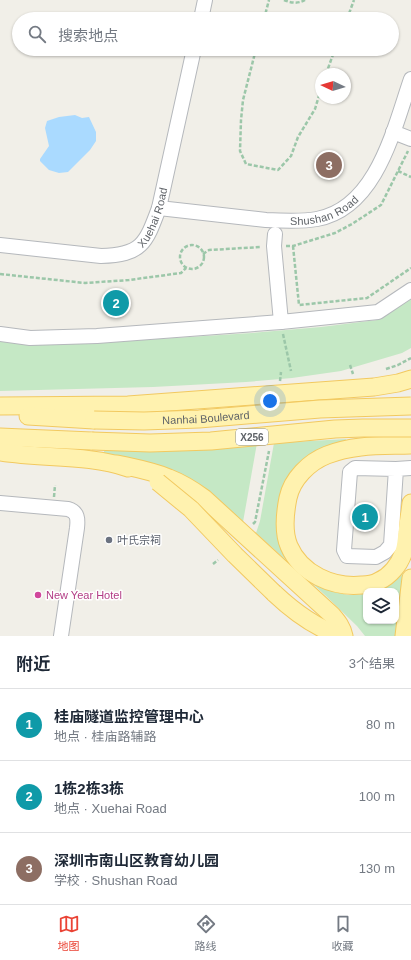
<!DOCTYPE html>
<html lang="zh">
<head>
<meta charset="utf-8">
<style>
  :root { --surface:#fff; --page:#f2f2f3; --text:#1f2937; --muted:#747a83; --line:#e0e1e3; --accent:#ea4335 }
  body { margin:0; font-family:Helvetica,"Noto Sans SC",sans-serif; background:var(--page); color:var(--text) }
  .controls { position:absolute; right:12px; bottom:12px; display:grid; overflow:hidden; border-radius:8px; box-shadow:0 1px 3px #0004 }
  .controls button { width:36px; height:36px; display:grid; place-items:center; padding:0; border:0; border-bottom:1px solid var(--line); background:var(--surface); color:var(--text); font:20px sans-serif }
  .compass { position:absolute; left:315px; top:68px; width:36px; height:36px; border-radius:50%; background:var(--surface); box-shadow:0 1px 3px #0004; rotate:274deg }
  .you { position:absolute; left:270px; top:401px; width:14px; height:14px; margin:-10px; border:3px solid #fff; border-radius:50%; background:#1a73e8; box-shadow:0 0 0 6px #1a73e833 }
  .badge { display:grid; place-items:center; width:26px; height:26px; border-radius:50%; background:var(--accent); color:#fff; font-size:13px; font-weight:700 }
  .pin { position:absolute; translate:-50% -50%; border:2px solid #fff; box-shadow:0 1px 4px #0006 }
  .list { margin:0; padding:0; list-style:none }
  h2 { display:flex; justify-content:space-between; align-items:center; height:52px; margin:0; padding:0 16px; font-size:17px }
  h2 small { font-size:13px; font-weight:400; color:var(--muted) }
  .list li { display:grid; grid-template-columns:26px 1fr auto; gap:12px; align-items:center; box-sizing:border-box; height:72px; padding:0 16px; border-top:1px solid var(--line) }
  .list b { display:block; font-size:15px; white-space:nowrap }
  .list p { margin:0; font-size:13px; white-space:nowrap; color:var(--muted) }
  .list em { font-size:13px; font-style:normal; color:var(--muted) }
  .icon { flex:none; width:22px; height:22px; fill:none; stroke:currentColor; stroke-width:2; stroke-linecap:round; stroke-linejoin:round }
  .map { position:relative; flex:none; width:411px; height:636px; overflow:hidden }
  .search { position:absolute; background:var(--surface); box-shadow:0 1px 3px #0004; left:12px; right:12px; top:12px; height:44px; display:flex; align-items:center; gap:10px; box-sizing:border-box; padding:0 14px; border-radius:22px; color:var(--muted); font-size:15px }
  .sheet { height:268px; background:var(--surface) }
  nav { display:flex; justify-content:space-around; align-items:center; box-sizing:border-box; height:56px; border-top:1px solid var(--line); background:var(--surface); font-size:11px; color:var(--muted) }
  nav a { display:grid; justify-items:center; gap:2px }
  nav .on { color:var(--accent) }
  .map>svg:first-child { display:block }
  .green { fill:#c5e8c5 }
  .water { fill:#aadaff }
  .lines { fill:none; stroke-linecap:round; stroke-linejoin:round }
  .minor-casing { stroke:#b5b8bc; stroke-width:16 }
  .major-casing { stroke:#f2c960; stroke-width:19 }
  .path { stroke:#9cc7a9; stroke-width:2.5; stroke-dasharray:4 2; stroke-linecap:butt }
  .minor { stroke:#fff; stroke-width:14 }
  .major { stroke:#fff2af; stroke-width:17 }
  .major-bridge-casing { stroke:#f2c960; stroke-width:19; stroke-linecap:butt }
  .major-bridge { stroke:#fff2af; stroke-width:17 }
  .worship-dot { fill:#6b7280; stroke:#fff; stroke-width:1.5 }
  .hotel-dot { fill:#d1479c; stroke:#fff; stroke-width:1.5 }
  .labels { text-anchor:middle; dominant-baseline:central; stroke-width:3; stroke-linejoin:round; paint-order:stroke }
  .shield { fill:#fff; stroke:#8f9295; stroke-width:1 }
  .shield-label { font-size:10px; font-weight:bold; fill:#5f6368 }
  .street-label { font-size:11px; fill:#5f6368; stroke:#fff }
  .worship-label { font-size:11px; fill:#5b616d; stroke:#fff; text-anchor:start }
  .hotel-label { font-size:11px; fill:#b23c85; stroke:#fff; text-anchor:start }
</style>
</head>
<body>
<div class="map">
<svg width="411" height="636" viewBox="0 0 411 636">
  <rect width="100%" height="100%" fill="#f1efe8"/>
  <g class="green">
    <path d="M411,298V348L402,353L341,371L292,378L246,382L153,387L0,391V337L95,343L252,333L321,327L377,320Z"/>
    <path d="M346,439L345,443L313,457L280,521L320,585L335,592L348,595L366,594V621H396V591H375L389,583L403,572L397,636H365L357,626L325,595L256,533L260,521L274,443Z"/>
    <path d="M257,443L243,522L219,501L104,460V451Z"/>
  </g>
  <path class="water" d="M75,115L82,118L89,117L96,132V141L90,150L68,172L59,173L49,170L40,161V159L49,146L45,128L47,121L59,117Z"/>
  <g class="lines">
    <g class="minor-casing">
      <g id="minor">
        <path d="M201,19L205,0"/>
        <path d="M393,132L411,139"/>
        <path id="s1" d="M159,208L266,220C283,221 301,222 317,219C377,208 394,128 411,79"/>
        <path d="M275,234L274,246L281,322L378,312L411,290"/>
        <path id="s2" d="M0,245L101,256C142,255 146,243 159,208L194,49"/>
        <path d="M0,334L30,338L97,336L281,322"/>
        <path d="M396,469L391,545L385,552L376,557L347,556L344,550L350,472L355,468L396,469L411,468"/>
        <path d="M0,503L68,509C78,512 78,519 77,528L61,636"/>
      </g>
    </g>
    <g class="major-casing">
      <g id="major">
        <path d="M0,406L128,405L374,387L398,383L411,379"/>
        <path d="M28,416L94,420"/>
        <path d="M0,437L92,441"/>
        <path d="M411,445C382,446 355,444 327,455C309,462 292,479 288,498C285,513 283,532 289,546C301,574 333,588 362,585C368,585 374,584 379,581C390,576 399,565 403,554C406,548 406,540 407,533C408,523 410,513 411,503"/>
        <path d="M0,452C42,459 88,454 128,468"/>
        <path d="M117,464C135,468 152,471 169,478C182,483 193,490 204,498L332,615C338,622 342,627 344,636"/>
        <path d="M274,593C293,611 314,627 340,636"/>
        <path d="M404,636L411,578"/>
      </g>
    </g>
    <g class="path">
      <path d="M284,0C291,3 298,4 305,0"/>
      <path d="M264,19L269,0"/>
      <path d="M347,19L354,0"/>
      <path d="M256,49L243,100L241,120L240,151L246,164L278,170L291,156L298,137L315,109L321,89"/>
      <path d="M326,74L335,49"/>
      <path d="M398,171L411,177"/>
      <circle cx="192" cy="257" r="12"/>
      <path d="M286,246H293L335,233L352,224L381,205L408,151"/>
      <path d="M293,246L299,305L367,298L411,268"/>
      <path d="M203,254L209,250L261,247"/>
      <path d="M0,274L85,283L129,280L181,273L186,268"/>
      <path d="M283,334L291,371"/>
      <path d="M350,365L353,374"/>
      <path d="M386,369L398,365L411,358"/>
      <path d="M280,381L281,372"/>
      <path d="M54,497L55,485"/>
      <path d="M253,524L255,522L269,451"/>
      <path d="M213,564L218,560"/>
    </g>
    <use href="#minor" class="minor"/>
    <use href="#major" class="major"/>
    <g class="major-bridge-casing">
      <g id="major-bridge">
        <path id="s3" d="M94,420L144,421L199,419L320,409L411,406"/>
        <path d="M92,441L150,443L211,441L335,429L363,428H411"/>
        <path d="M158,482L191,509L235,555L274,593"/>
      </g>
    </g>
    <use href="#major-bridge" class="major-bridge"/>
  </g>
  <circle class="worship-dot" cx="109" cy="540" r="4"/>
  <circle class="hotel-dot" cx="38" cy="595" r="4"/>
  <g class="labels">
    <rect class="shield" x="236" y="429" width="32" height="16" rx="3"/>
    <g class="shield-label">
      <text x="252" y="437">X256</text>
    </g>
    <g class="street-label">
      <text stroke="none"><textPath href="#s1" startOffset="168">Shushan Road</textPath></text>
      <text stroke="none"><textPath href="#s2" startOffset="174">Xuehai Road</textPath></text>
      <text stroke="none"><textPath href="#s3" startOffset="112">Nanhai Boulevard</textPath></text>
    </g>
    <g class="worship-label">
      <text x="117" y="540">叶氏宗祠</text>
    </g>
    <g class="hotel-label">
      <text x="46" y="595">New Year Hotel</text>
    </g>
  </g>
</svg>
<div class="controls">
<button><svg class="icon" aria-label="layers" viewBox="0 0 24 24"><path d="M12 4l9 5-9 5-9-5zM3 14l9 5 9-5"/></svg></button>
</div>
<svg class="compass" viewBox="-18 -18 36 36"><path d="M0-13l5 13h-10z" fill="#e53935"/><path d="M0 13l5-13h-10z" fill="#747a83"/></svg>
<div class="you"></div>
<div class="pin badge" style="left:365px;top:517px;background:#0f9aa8">1</div>
<div class="pin badge" style="left:116px;top:303px;background:#0f9aa8">2</div>
<div class="pin badge" style="left:329px;top:165px;background:#8d6e63">3</div>
<div class="search"><svg class="icon" aria-label="search" viewBox="0 0 24 24"><circle cx="10" cy="10" r="6"/><path d="M15 15l6 6"/></svg>搜索地点</div>
</div>
<section class="sheet">
<h2>附近<small>3个结果</small></h2>
<ul class="list">
<li><span class="badge" style="background:#0f9aa8">1</span><div><b>桂庙隧道监控管理中心</b><p>地点 · 桂庙路辅路</p></div><em>80 m</em></li>
<li><span class="badge" style="background:#0f9aa8">2</span><div><b>1栋2栋3栋</b><p>地点 · Xuehai Road</p></div><em>100 m</em></li>
<li><span class="badge" style="background:#8d6e63">3</span><div><b>深圳市南山区教育幼儿园</b><p>学校 · Shushan Road</p></div><em>130 m</em></li>
</ul>
</section>
<nav>
<a class="on"><svg class="icon" aria-label="map" viewBox="0 0 24 24"><path d="M3 6l6-2 6 2 6-2v14l-6 2-6-2-6 2zM9 4v14M15 6v14"/></svg>地图</a>
<a><svg class="icon" aria-label="directions" viewBox="0 0 24 24"><path d="M12 3l9 9-9 9-9-9zM9 14v-3h6M13 9l2 2-2 2"/></svg>路线</a>
<a><svg class="icon" aria-label="saved" viewBox="0 0 24 24"><path d="M7 4h10v16l-5-4-5 4z"/></svg>收藏</a>
</nav>
</body>
</html>
